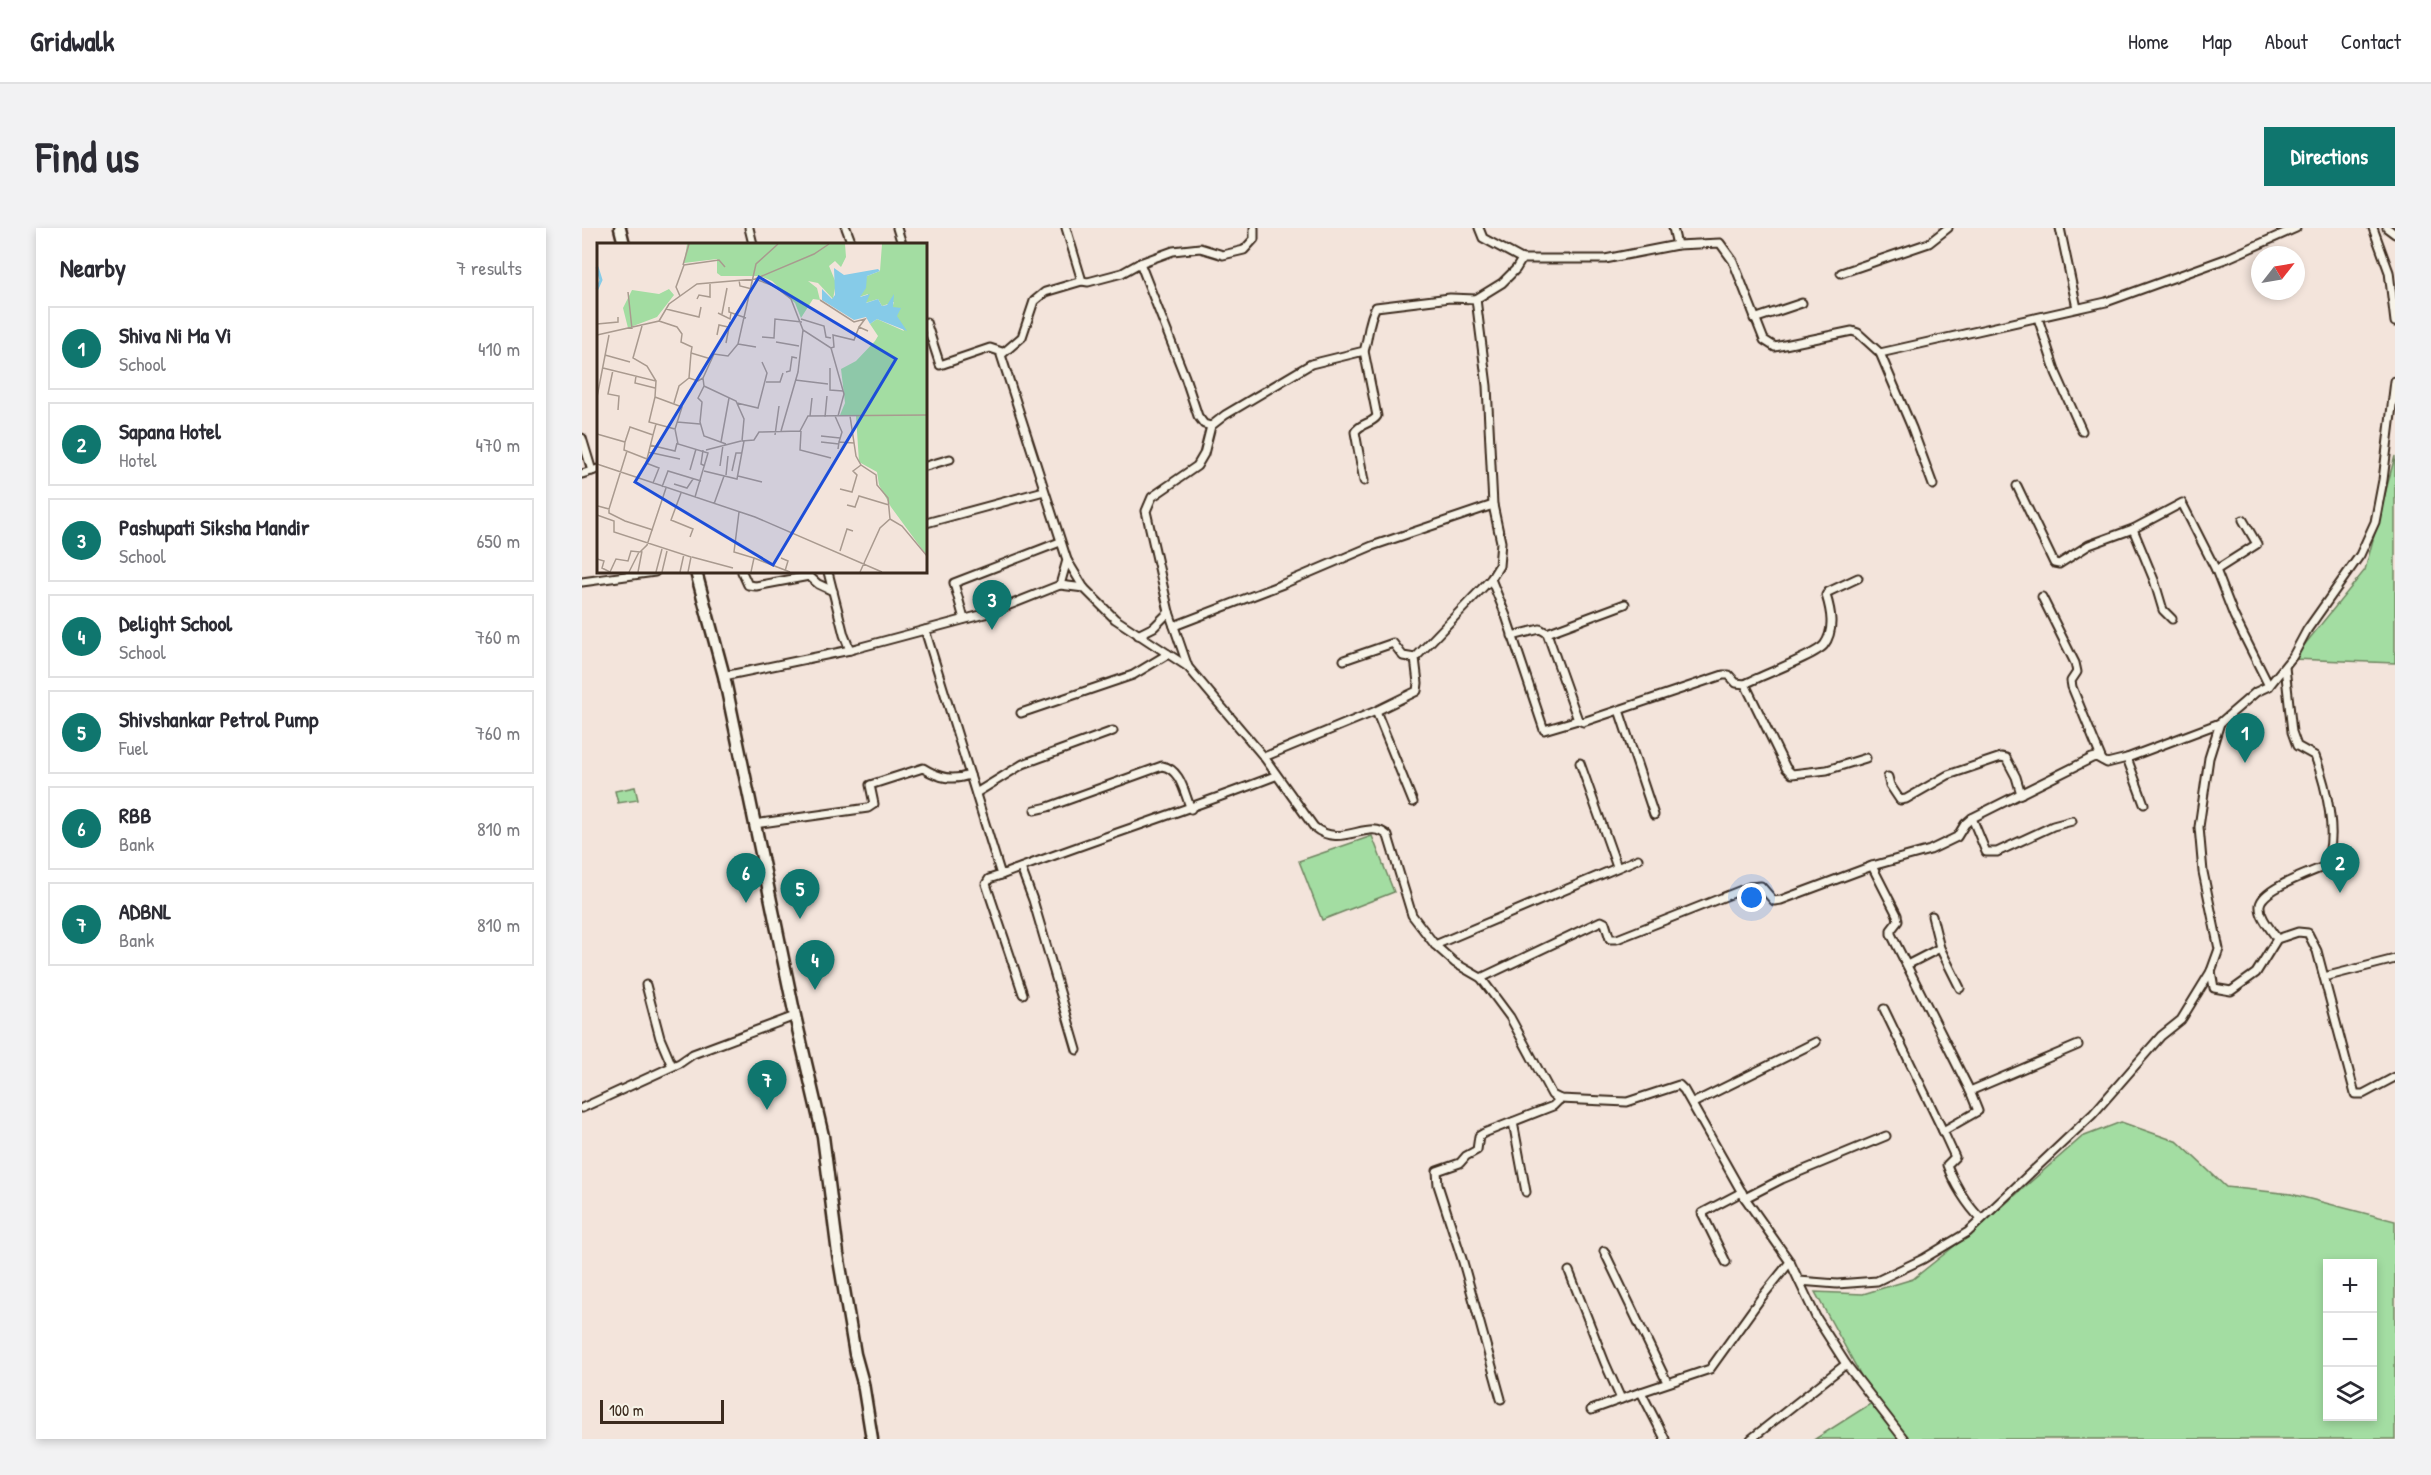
<!DOCTYPE html>
<html lang="en">
<head>
<meta charset="utf-8">
<style>
  :root { --surface:#fff; --page:#f2f2f3; --text:#2b2b33; --muted:#7c7c81; --line:#e1e1e2; --accent:#0f766e }
  body { margin:0; font-family:"Patrick Hand",sans-serif; background:var(--page); color:var(--text) }
  .controls { position:absolute; right:18px; bottom:18px; display:grid; overflow:hidden; border-radius:0px; box-shadow:0 3px 9px #0003 }
  .controls button { width:54px; height:54px; display:grid; place-items:center; padding:0; border:0; border-bottom:2px solid var(--line); background:var(--surface); color:var(--text); font:30px sans-serif }
  .compass { position:absolute; left:1669px; top:18px; width:54px; height:54px; border-radius:50%; background:var(--surface); box-shadow:0 3px 9px #0003; rotate:59deg }
  .scale { position:absolute; left:18px; bottom:15px; width:124px; box-sizing:border-box; padding-left:6px; border:3px solid #3b2a1e; border-top:0; font-size:16px; line-height:21px; white-space:nowrap; color:#3b2a1e; -webkit-text-stroke:4px #f7f3e8; paint-order:stroke }
  .you { position:absolute; left:1170px; top:670px; width:21px; height:21px; margin:-15px; border:4px solid #fff; border-radius:50%; background:#1a73e8; box-shadow:0 0 0 9px #1a73e833 }
  .badge { display:grid; place-items:center; width:39px; height:39px; border-radius:50%; background:var(--accent); color:#fff; font-size:20px; font-weight:700 }
  .pin { position:absolute; translate:-50% -50px; filter:drop-shadow(0 2px 3px #0008) }
  .pin::after { content:''; position:absolute; top:32px; width:21px; height:18px; background:inherit; clip-path:polygon(0 0,100% 0,50% 100%) }
  .list { margin:0; padding:0; list-style:none }
  h2 { display:flex; justify-content:space-between; align-items:center; height:78px; margin:0; padding:0 24px; font-size:26px }
  h2 small { font-size:20px; font-weight:400; color:var(--muted) }
  .list li { display:grid; grid-template-columns:39px 1fr auto; gap:18px; align-items:center; box-sizing:border-box; height:84px; margin:0 12px 12px; padding:0 12px; border:2px solid var(--line); border-radius:0px }
  .list b { display:block; font-size:22px; white-space:nowrap }
  .list p { margin:0; font-size:20px; white-space:nowrap; color:var(--muted) }
  .list em { font-size:20px; font-style:normal; color:var(--muted) }
  .icon { flex:none; width:33px; height:33px; fill:none; stroke:currentColor; stroke-width:2; stroke-linecap:round; stroke-linejoin:round }
  .map { position:relative; flex:none; width:1813px; height:1211px; overflow:hidden; border-radius:0px }
  header { display:flex; align-items:center; gap:36px; box-sizing:border-box; height:84px; padding:0 30px; background:var(--surface); border-bottom:2px solid var(--line) }
  header strong { font-size:28px }
  nav { display:flex; gap:33px; margin-inline-start:auto; font-size:21px }
  .intro { display:flex; align-items:center; justify-content:space-between; box-sizing:border-box; height:144px; padding:0 36px }
  h1 { margin:0; font-size:42px }
  .button { padding:15px 27px; border-radius:0px; background:var(--accent); color:#fff; font-size:21px; font-weight:700 }
  main { display:flex; gap:36px; padding:0 36px }
  aside { flex:1; background:var(--surface); border-radius:0px; box-shadow:0 3px 9px #0003 }
  .map>svg:first-child { display:block }
  .green { fill:#a3dda2; stroke:#6f8460; stroke-width:1.5; fill-rule:evenodd }
  .lines { fill:none; stroke-linecap:round; stroke-linejoin:round }
  .street-casing { stroke:#3b2a1e; stroke-width:11 }
  .primary-casing { stroke:#3b2a1e; stroke-width:15 }
  .street { stroke:#f7f3e8; stroke-width:7 }
  .primary { stroke:#f7f3e8; stroke-width:10 }
  .inset-river { fill:none; stroke:#86cbe8; stroke-width:3 }
  .inset-road { fill:none; stroke:#a99a8f; stroke-width:1.5 }
  .view { fill:#1d4ed8; fill-opacity:0.15; stroke:#1d4ed8; stroke-width:3 }
  .inset-edge { fill:none; stroke:#3b2a1e; stroke-width:3 }
</style>
</head>
<body>
<header>
<strong>Gridwalk</strong>
<nav><a>Home</a><a>Map</a><a>About</a><a>Contact</a></nav>
</header>
<div class="intro"><h1>Find us</h1><a class="button">Directions</a></div>
<main>
<aside>
<h2>Nearby<small>7 results</small></h2>
<ul class="list">
<li><span class="badge">1</span><div><b>Shiva Ni Ma Vi</b><p>School</p></div><em>410 m</em></li>
<li><span class="badge">2</span><div><b>Sapana Hotel</b><p>Hotel</p></div><em>470 m</em></li>
<li><span class="badge">3</span><div><b>Pashupati Siksha Mandir</b><p>School</p></div><em>650 m</em></li>
<li><span class="badge">4</span><div><b>Delight School</b><p>School</p></div><em>760 m</em></li>
<li><span class="badge">5</span><div><b>Shivshankar Petrol Pump</b><p>Fuel</p></div><em>760 m</em></li>
<li><span class="badge">6</span><div><b>RBB</b><p>Bank</p></div><em>810 m</em></li>
<li><span class="badge">7</span><div><b>ADBNL</b><p>Bank</p></div><em>810 m</em></li>
</ul>
</aside>
<div class="map">
<svg width="1813" height="1211" viewBox="0 0 1813 1211">
  <rect width="100%" height="100%" fill="#f3e4db"/>
  <filter id="ink" filterUnits="userSpaceOnUse"><feTurbulence type="fractalNoise" baseFrequency=".0167" numOctaves="2"/><feDisplacementMap in="SourceGraphic" scale="12" xChannelSelector="R" yChannelSelector="G"/><feConvolveMatrix kernelMatrix="1 2 1 2 8 2 1 2 1" color-interpolation-filters="sRGB"/></filter>
  <g filter="url(#ink)">
    <g class="green">
      <path d="M1813,228V435L1711,431L1783,342Z"/>
      <path d="M53,559L56,572L36,575L33,563Z"/>
      <path d="M790,608L812,664L740,692L717,633Z"/>
      <path d="M1539,894L1596,914L1644,959L1709,966L1813,993V1211H1233L1293,1173L1233,1064L1281,1066L1331,1051L1405,992L1500,909ZM1746,1036H1790V1188H1746Z"/>
    </g>
    <g class="lines">
      <g class="street-casing">
        <g id="street">
          <path d="M167,0L171,16"/>
          <path d="M264,0L270,16"/>
          <path d="M315,0L320,16"/>
          <path d="M484,0L500,53L506,54L540,45L558,35L591,23L618,20L641,27L662,22L672,11V0"/>
          <path d="M897,0L901,10L940,31"/>
          <path d="M1091,0L1095,17"/>
          <path d="M1478,0L1495,80"/>
          <path d="M1791,0L1807,44L1813,94"/>
          <path d="M1805,0L1813,6"/>
          <path d="M558,35L603,149L616,188L622,196L629,198"/>
          <path d="M1259,45L1347,15L1366,0"/>
          <path d="M894,71L905,158L911,277L919,314L917,338L909,351L833,430L836,455L835,463L794,483L682,529L732,599C759,622 787,589 806,608L830,687L853,717L873,735L899,750L928,789L970,867L978,871L1045,874L1097,857L1102,862L1163,970L1208,1034L1234,1089L1264,1136L1322,1211"/>
          <path d="M1456,90L1474,145L1500,203"/>
          <path d="M1172,91L1220,75"/>
          <path d="M344,94L358,137L408,120L420,124"/>
          <path d="M782,123L795,188C790,196 778,195 773,204L782,253"/>
          <path d="M1298,125L1330,200L1351,257"/>
          <path d="M0,210L10,243"/>
          <path d="M344,238L368,231"/>
          <path d="M0,246L16,241"/>
          <path d="M1435,258L1472,335L1477,336L1507,317L1551,301L1600,275L1634,342L1652,388L1687,458"/>
          <path d="M344,295L462,263"/>
          <path d="M1551,301L1572,352L1581,382L1590,391"/>
          <path d="M485,332L502,360L533,391L606,439L682,529"/>
          <path d="M1634,342L1675,316L1661,292"/>
          <path d="M160,344L166,357L174,358L227,348L236,356L251,363"/>
          <path d="M246,344L262,407L268,422"/>
          <path d="M909,351L924,388L962,502L996,492L1001,494L1141,447H1147L1154,455L1163,456C1178,448 1234,427 1242,417C1253,402 1249,383 1244,367L1246,364L1276,350"/>
          <path d="M0,354L73,344"/>
          <path d="M478,357L502,360"/>
          <path d="M1460,369L1493,435L1495,444L1489,453L1490,459L1520,532"/>
          <path d="M382,391L372,355L478,314"/>
          <path d="M592,398L701,356L790,318L911,277"/>
          <path d="M343,402L419,647C510,612 603,583 693,548"/>
          <path d="M965,405L1043,376"/>
          <path d="M556,407L572,399L587,384"/>
          <path d="M930,408L958,401L965,405L996,492"/>
          <path d="M762,432L811,415L821,428L833,430"/>
          <path d="M606,439L587,384L564,283L570,269L615,238L622,226L629,198L643,187L729,136L782,123C787,108 786,92 794,79L868,70L894,71L920,55L934,41L940,31H1023L1095,17L1138,15L1151,33L1182,112L1193,119L1270,103L1276,105L1298,125L1524,74L1646,30L1714,0"/>
          <path d="M142,448L268,422L410,384L478,357L485,332L419,127L440,109L452,73L463,64L500,53"/>
          <path d="M1163,456L1204,540L1210,546L1245,542L1284,530"/>
          <path d="M1037,482L1072,587"/>
          <path d="M794,483L831,574"/>
          <path d="M439,485L551,447L586,426"/>
          <path d="M1545,530L1562,576"/>
          <path d="M998,535L1035,639"/>
          <path d="M1306,549L1308,557L1318,572L1324,571L1366,547L1419,529L1424,530L1434,549L1439,566"/>
          <path d="M394,565L441,536L531,503"/>
          <path d="M453,582L466,579L580,538C599,541 602,565 609,581"/>
          <path d="M1390,590L1404,624H1415L1471,598L1490,593"/>
          <path d="M172,596L286,580L292,576L288,557L341,540C357,550 370,553 388,547"/>
          <path d="M1290,638L1315,687L1316,693L1309,702V706L1388,863"/>
          <path d="M439,640L451,672L495,822"/>
          <path d="M419,647L407,651L404,656L441,766"/>
          <path d="M1350,688L1358,720L1378,760"/>
          <path d="M1695,711C1689,701 1677,689 1678,677C1680,661 1727,645 1741,639C1759,613 1743,555 1733,528L1715,518L1710,504L1703,439"/>
          <path d="M853,717L1056,631"/>
          <path d="M1325,737L1358,720"/>
          <path d="M1629,743L1632,760L1649,763L1674,745L1695,711L1716,704L1726,705L1735,723L1773,866H1781L1813,849"/>
          <path d="M1742,749L1813,731"/>
          <path d="M899,750L1019,693L1023,695L1028,711H1035L1167,659L1179,658L1192,673L1199,672L1290,638L1348,622L1375,609L1383,596L1390,590L1510,530L1514,529L1525,535L1545,530L1638,495"/>
          <path d="M64,757L78,810L90,838"/>
          <path d="M1302,781L1361,903"/>
          <path d="M1111,875L1234,814"/>
          <path d="M0,880L98,835L111,826L213,788"/>
          <path d="M931,894L944,964"/>
          <path d="M1163,970L1200,951L1304,908"/>
          <path d="M1399,991C1385,977 1372,956 1365,937L1373,929L1361,903L1396,883L1388,863L1496,817"/>
          <path d="M1022,1023L1085,1154"/>
          <path d="M1144,1034L1120,985L1160,964"/>
          <path d="M987,1043L1023,1135L1039,1171"/>
          <path d="M1217,1053L1255,1056L1295,1053L1341,1031L1386,1004L1511,886L1579,808L1599,792L1629,743L1637,721L1621,644L1617,599L1627,530L1638,495L1674,464L1687,458L1711,428L1725,402L1778,327L1793,294L1801,252L1813,153"/>
          <path d="M1059,1164L1128,1141L1179,1070L1208,1034"/>
          <path d="M919,1171L881,1034L856,957L855,943L878,935L884,928L895,922L897,908L902,905L971,878L978,871"/>
          <path d="M1009,1182L1059,1164L1083,1211"/>
          <path d="M1169,1211L1264,1136"/>
        </g>
      </g>
      <g class="primary-casing">
        <g id="primary">
          <path d="M38,0L42,16"/>
          <path d="M114,344L142,448L213,788L241,908L256,1026L273,1126L281,1155L290,1211"/>
        </g>
      </g>
      <use href="#street" class="street"/>
      <use href="#primary" class="primary"/>
    </g>
  </g>
  <g transform="translate(15 15)">
    <rect width="330" height="330" fill="#f3e4db"/>
    <path d="M90,1H248L249,14L244,24L238,18L232,23L239,40L236,56L221,40L211,38L220,45L223,57L216,56L204,75L198,60L175,38L163,33H124L120,30V16L87,20ZM285,1H330V313L294,264L282,242L280,229L262,219L259,173L243,172L248,160L244,126L259,118L278,98L281,93L273,81L280,76L307,88L295,65L297,59L285,63L281,56L268,60L271,51L262,54L270,33L283,28ZM72,46L77,52L60,74L31,85L26,65L35,47L62,51Z" fill="#a3dda2"/>
    <path d="M237,25L247,32L281,26L283,28L270,33L269,45L263,54L273,51L269,60L281,56L285,63L290,62L297,51L296,64L304,65L300,73L310,88L280,76L273,81L269,74L257,77L225,57V46L235,56L238,52Z" fill="#86cbe8"/>
    <path class="inset-river" d="M0,24L4,37L0,46"/>
    <path class="inset-road" d="M86,22L92,1M158,36L177,43L194,56L206,87L234,105L247,151L241,173M142,37L143,43L155,46M31,49L35,86M83,53L79,44L87,22L122,17L128,24M100,56L102,52L113,54V40M223,57L257,79L268,76L262,84M132,64V69L149,75M69,66L102,74L104,64M121,70L133,76L134,70M125,71L130,45M204,76L227,83L229,94L234,95M62,78L80,84L85,91L84,99L95,104L94,110L114,116M0,81L21,79V74M45,83L36,115L50,123L59,138M0,92L62,78L72,61L100,41L158,36L217,11L232,1M120,92L122,82L131,84M165,94L177,95L178,76L205,79M179,99L202,103M129,100L133,79M141,101L159,104M234,105L237,104L236,92L257,97L262,84L271,88M94,110L92,135L101,138L106,135M8,112L33,119M6,125L59,138L58,154M233,125V147L246,148M16,127L11,151L22,153L21,167M189,129L193,128L195,114L200,115M39,133L38,140L58,145M198,137L231,141M169,139H183L186,130M107,143L139,158L147,176L145,198L157,197L162,189L203,188L211,173L330,172M0,154L12,92M58,154L85,164L78,186L52,179ZM77,160L82,143L92,135M140,160L161,165L170,130L165,119M213,173L215,155M238,173L245,189L242,199M253,173L259,213L264,222L279,232L280,242L291,255L293,276M228,174L230,153M80,179L103,181M78,186L81,201L111,210L98,254M184,188L201,129L206,87M204,188L203,207L234,215M0,191L28,199L33,184L56,192L59,181M56,192L49,220L62,225L56,240M178,192L182,163M224,193L243,195M28,199L27,207L50,216M124,199L132,155M224,199L242,201M129,201L107,193L103,179L105,159L101,155L107,143L106,135L117,111L131,113L141,101L159,21L181,1M53,202L78,208L80,200M241,206L242,199L257,200M106,207L104,221L108,223M109,207L144,198M51,209L83,216M0,221L158,274L285,329M123,223L126,202M93,227L99,206M107,228L140,236L147,198M135,228L139,210H145M129,232L131,213M141,233L165,239M77,241L90,245L96,236M65,244L71,228L104,238M243,246L255,249L260,232L256,228L264,222M84,250L74,277L96,286L93,294M117,261L127,233M250,262L258,264L262,253L292,262M1,263L12,266L30,208M12,266V270L28,278L56,287M142,269L137,309L157,315L154,329M0,272L17,278V289L94,314L91,329M243,308L250,286L256,288M95,314L136,325M157,315L193,329M184,315L191,318L188,328M0,316L7,318L5,325L13,329M13,329L19,316L31,318L34,308L43,309L50,302L69,245M32,329L42,309M41,329L45,308M59,329L65,306M65,329L70,308M83,329L87,311M263,329L283,285L293,276L305,283L330,313"/>
    <path class="view" d="M162,34L299,116L176,322L38,239Z"/>
    <rect width="330" height="330" class="inset-edge"/>
  </g>
</svg>
<div class="controls">
<button>+</button>
<button>−</button>
<button><svg class="icon" aria-label="layers" viewBox="0 0 24 24"><path d="M12 4l9 5-9 5-9-5zM3 14l9 5 9-5"/></svg></button>
</div>
<svg class="compass" viewBox="-18 -18 36 36"><path d="M0-13l5 13h-10z" fill="#e53935"/><path d="M0 13l5-13h-10z" fill="#7c7c81"/></svg>
<div class="scale">100 m</div>
<div class="you"></div>
<div class="pin badge" style="left:1663px;top:535px">1</div>
<div class="pin badge" style="left:1758px;top:665px">2</div>
<div class="pin badge" style="left:410px;top:402px">3</div>
<div class="pin badge" style="left:233px;top:762px">4</div>
<div class="pin badge" style="left:218px;top:691px">5</div>
<div class="pin badge" style="left:164px;top:675px">6</div>
<div class="pin badge" style="left:185px;top:882px">7</div>
</div>
</main>
</body>
</html>
